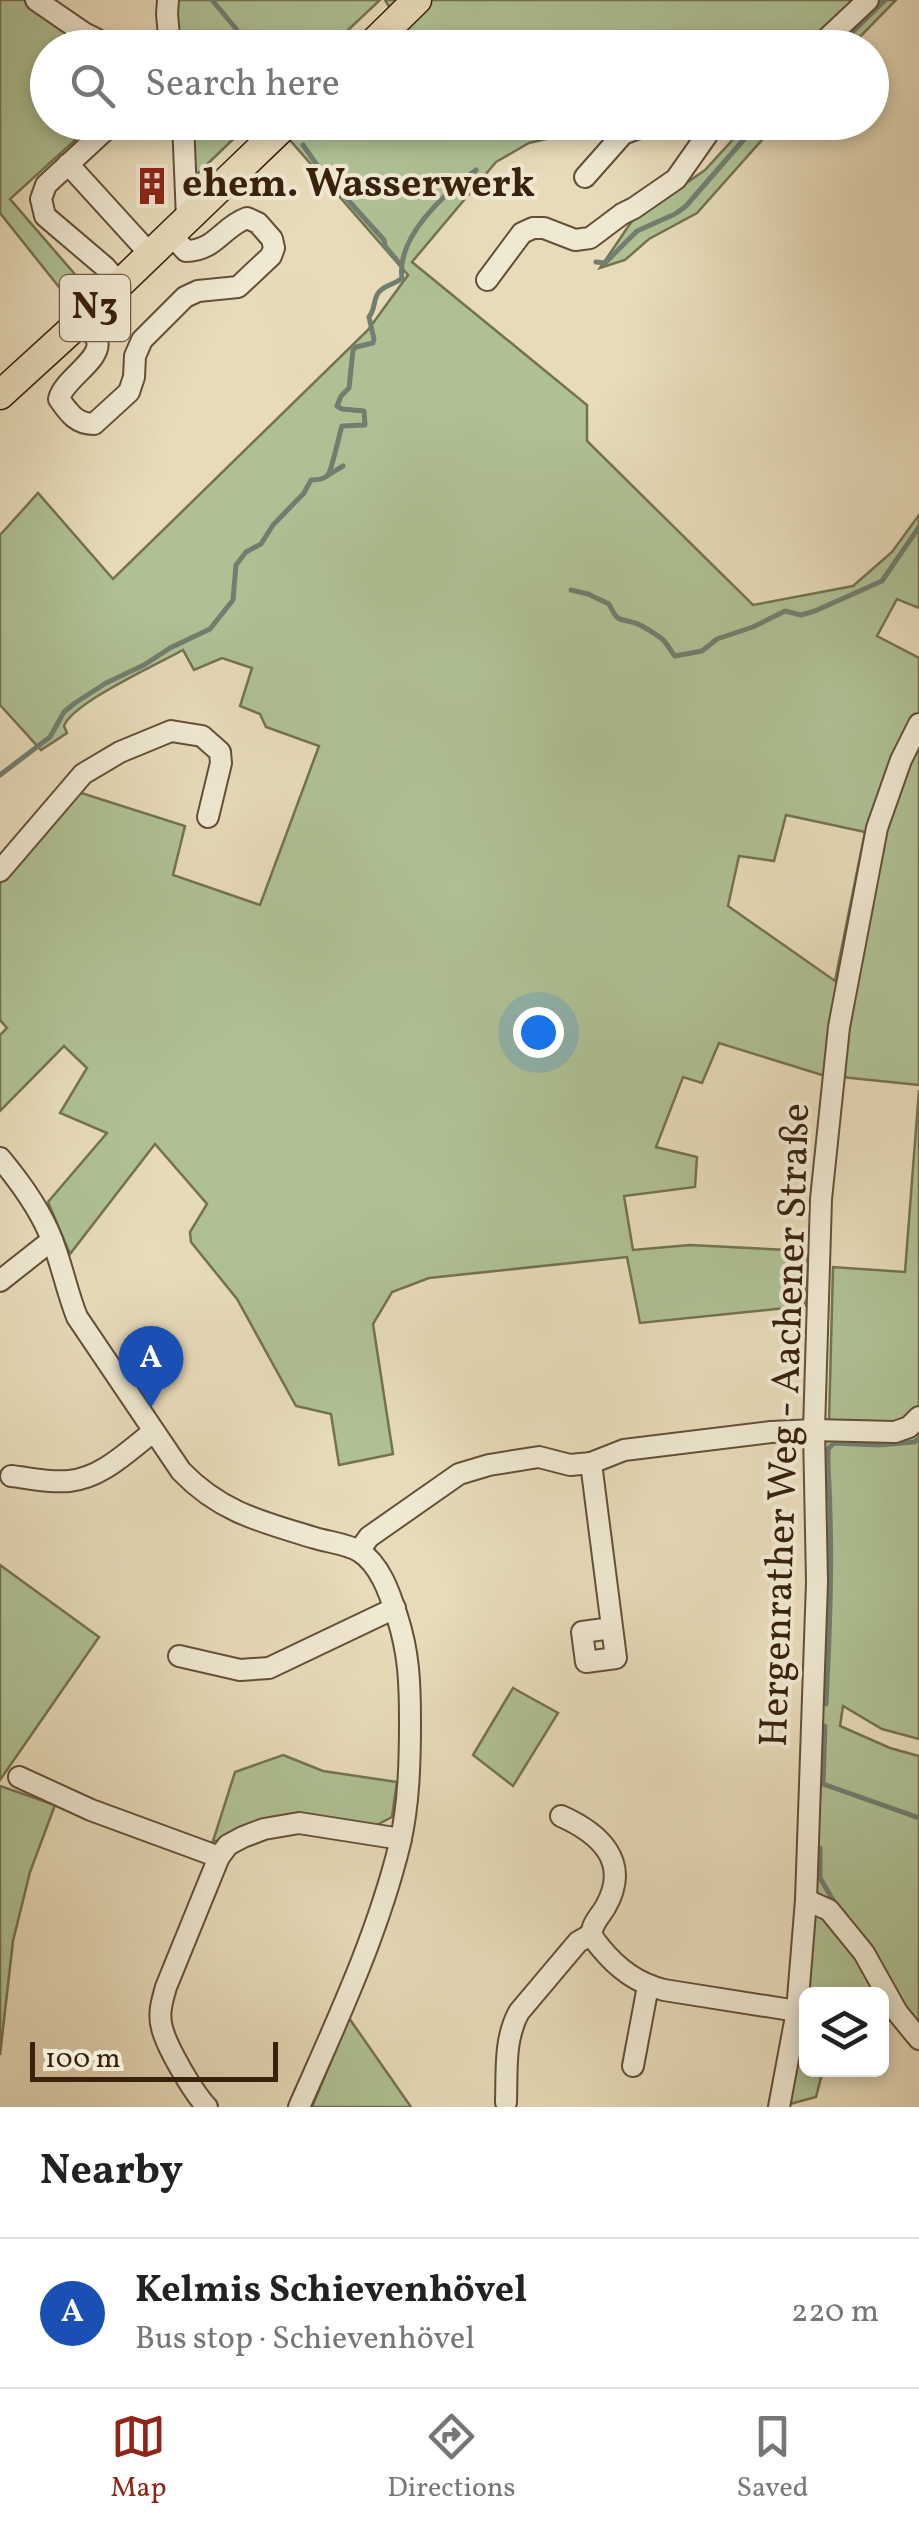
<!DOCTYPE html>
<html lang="en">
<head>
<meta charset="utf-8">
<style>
  :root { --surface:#fff; --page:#f2f2f2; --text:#222; --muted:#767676; --line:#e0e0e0; --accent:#8f2418 }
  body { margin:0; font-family:Vollkorn,serif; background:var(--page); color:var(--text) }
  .controls { position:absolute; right:30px; bottom:30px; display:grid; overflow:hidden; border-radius:15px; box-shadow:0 5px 15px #0003 }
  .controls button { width:90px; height:90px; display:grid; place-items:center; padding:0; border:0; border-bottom:2px solid var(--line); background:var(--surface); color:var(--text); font:50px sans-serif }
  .scale { position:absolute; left:30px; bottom:25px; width:248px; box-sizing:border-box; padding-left:10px; border:5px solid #39220c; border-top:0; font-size:28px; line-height:35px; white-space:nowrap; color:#39220c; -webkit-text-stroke:8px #efe8d2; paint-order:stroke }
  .you { position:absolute; left:538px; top:1032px; width:35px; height:35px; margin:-25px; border:8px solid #fff; border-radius:50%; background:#1a73e8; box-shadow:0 0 0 15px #1a73e833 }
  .badge { display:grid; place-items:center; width:65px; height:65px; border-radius:50%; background:var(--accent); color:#fff; font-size:32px; font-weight:700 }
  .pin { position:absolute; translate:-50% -82px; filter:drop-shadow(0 2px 5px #0008) }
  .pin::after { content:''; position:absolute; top:52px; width:35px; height:30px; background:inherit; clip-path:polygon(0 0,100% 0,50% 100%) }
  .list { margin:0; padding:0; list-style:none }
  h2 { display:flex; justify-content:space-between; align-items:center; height:130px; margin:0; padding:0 40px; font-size:42px }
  h2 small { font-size:32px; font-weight:400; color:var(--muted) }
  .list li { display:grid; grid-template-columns:65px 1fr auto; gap:30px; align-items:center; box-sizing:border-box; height:150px; padding:0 40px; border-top:2px solid var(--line) }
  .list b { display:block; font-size:38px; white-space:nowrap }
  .list p { margin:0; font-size:32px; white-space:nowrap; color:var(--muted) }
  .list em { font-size:32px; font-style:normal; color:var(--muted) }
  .icon { flex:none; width:55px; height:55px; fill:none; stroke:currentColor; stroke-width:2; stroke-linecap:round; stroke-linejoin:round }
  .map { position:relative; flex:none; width:919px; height:2107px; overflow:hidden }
  .search { position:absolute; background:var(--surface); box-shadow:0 5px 15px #0003; left:30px; right:30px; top:30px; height:110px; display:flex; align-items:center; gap:25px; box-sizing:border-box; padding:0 35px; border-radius:55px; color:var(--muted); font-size:38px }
  .sheet { height:280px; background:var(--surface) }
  nav { display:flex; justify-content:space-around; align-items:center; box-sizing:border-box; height:140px; border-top:2px solid var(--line); background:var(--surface); font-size:28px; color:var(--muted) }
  nav a { display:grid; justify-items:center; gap:5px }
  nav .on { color:var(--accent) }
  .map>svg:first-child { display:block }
  .green { fill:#afc194; stroke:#747250; stroke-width:2.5; fill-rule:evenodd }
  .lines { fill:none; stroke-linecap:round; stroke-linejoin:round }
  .stream { stroke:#717e70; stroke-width:5 }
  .minor-casing { stroke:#645037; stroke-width:24 }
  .major-casing { stroke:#39220c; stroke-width:31 }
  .minor { stroke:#efe8d2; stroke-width:20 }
  .major { stroke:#e7dbb9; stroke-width:28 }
  .labels { text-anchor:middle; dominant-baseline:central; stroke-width:8; stroke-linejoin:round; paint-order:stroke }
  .shield { fill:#efe8d2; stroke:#705d47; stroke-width:2.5 }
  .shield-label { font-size:38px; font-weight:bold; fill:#39220c }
  .poi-label { font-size:40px; font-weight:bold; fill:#39220c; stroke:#efe8d2; text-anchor:start }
  .street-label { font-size:40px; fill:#39220c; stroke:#efe8d2 }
</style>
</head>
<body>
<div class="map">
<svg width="919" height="2107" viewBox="0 0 919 2107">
  <rect width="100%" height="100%" fill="#e7dbb9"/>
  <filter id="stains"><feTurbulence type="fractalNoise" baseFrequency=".002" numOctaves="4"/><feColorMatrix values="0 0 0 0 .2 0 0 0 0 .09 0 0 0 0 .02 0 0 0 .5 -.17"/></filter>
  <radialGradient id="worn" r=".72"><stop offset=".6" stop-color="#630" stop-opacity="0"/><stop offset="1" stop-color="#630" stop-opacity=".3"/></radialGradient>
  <g class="green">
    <path d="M0,0H26L84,40L100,47L48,48V122L94,123L10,199L85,286L70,301L0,213Z"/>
    <path d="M176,0H380L330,47L176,48Z"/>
    <path d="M385,0H896L849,48L389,47L405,33Z"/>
    <path d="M190,122L250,123L196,175Z"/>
    <path d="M307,123H616L529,143L496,162L412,262L587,405V441L753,605L853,586L892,552L919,515V608L897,599L877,636L919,658V1085L822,1075L719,1043L702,1083L683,1077L656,1147L697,1157L695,1187L624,1196L633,1250L690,1245L808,1251L805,1306L640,1323L627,1257L429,1278L392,1292L373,1324L393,1454L339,1465L331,1414L296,1406L237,1299L191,1242L190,1232L207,1204L155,1144L70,1254L48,1202L107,1133L60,1113L87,1068L64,1046L0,1111V1035L7,1028L0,1020V879L75,791L185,826L173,875L260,905L319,746L266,727L260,714L240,706L252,668L222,658L194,670L183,650C158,664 72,703 64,726L67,733L41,750L0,705V535L38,493L113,579L368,330L408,275L289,139ZM786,815L865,832L835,981L728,906L739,856L774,861Z"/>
    <path d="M748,123H777L697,213L649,239L625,260L600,268L632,221L705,170Z"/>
    <path d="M919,1090V1739L882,1729L843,1706L840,1726L890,1748L919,1756V2044L903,2029L882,2016V1994H809L823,1443L835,1439L829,1422L833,1267L905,1272Z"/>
    <path d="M0,1565L99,1637L0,1780Z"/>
    <path d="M513,1688L558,1713L513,1786L473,1755Z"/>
    <path d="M283,1755L323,1771L397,1782L392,1817L373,1827L299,1814L221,1841H213L235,1772Z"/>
    <path d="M0,1786L55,1805L30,1872L13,1941L0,2055Z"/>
    <path d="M806,2014V2070H823L816,2097L790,2104Z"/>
    <path d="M349,2018L411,2107H312Z"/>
  </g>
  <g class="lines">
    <g class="stream">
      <path d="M212,0L237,30L242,48"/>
      <path d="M836,48L885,0"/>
      <path d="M303,145L319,168L384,240L385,246L400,264"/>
      <path d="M596,262L605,263L637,231L675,214L686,206L759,122"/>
      <path d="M328,475L343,466"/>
      <path d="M571,590L588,594L609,604C619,624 617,617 635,623C642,625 652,632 658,636C667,641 668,648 675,656L702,651L717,639L753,627L785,611L801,615L815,611L882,581L919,527"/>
      <path d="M0,775L50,737L64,712L75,703L106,683L144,665L170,648L210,629L233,600L236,565L246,552L261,544L273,525L304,493L311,480C316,480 324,480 328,475C332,469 339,435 342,426L365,425L364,411L342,409L337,406L341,396L349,388L353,350L356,347L373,343L374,339L369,317C375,309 373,303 377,295C382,285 395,285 402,278C396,237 445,193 476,170"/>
      <path d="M828,1466V1449L834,1443L879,1445L914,1442L919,1439"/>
      <path d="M826,1704C830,1625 833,1546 828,1466"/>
      <path d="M825,1726L823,1784L919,1818"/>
      <path d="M820,1848V1878L836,1905"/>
    </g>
    <g class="minor-casing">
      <g id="minor">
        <path d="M36,0L84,33L114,48"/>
        <path d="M168,0L167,14L170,48"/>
        <path d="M817,48L868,0"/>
        <path d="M114,122L46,185L41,199L45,216L105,267L120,284"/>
        <path d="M183,122L187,218"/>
        <path d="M68,164L150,254"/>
        <path d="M585,177L623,134L636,129L676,122"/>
        <path d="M487,280L522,233L533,228H544L575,240L590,238L622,214L634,208L676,179L716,122"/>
        <path d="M81,321C86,327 94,333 97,340C103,360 64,378 59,399C69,413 76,424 94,424L129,392L134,377L135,356L142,340L185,297L198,291L238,287L271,256L274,248L272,239L258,223L247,218C222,227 215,251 186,251L171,235"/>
        <path d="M0,871L83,774L120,752L171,731L202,736L220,752L221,763L208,817"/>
        <path d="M0,1158C20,1182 41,1211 52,1240C62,1265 67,1292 77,1317L181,1471C220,1512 262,1522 315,1538C328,1542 347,1544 359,1551C380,1564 390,1594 397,1616C409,1653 410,1683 410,1721C410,1761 409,1804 400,1843C378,1934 337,2021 299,2107"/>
        <path d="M0,1281L52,1240"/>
        <path d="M591,1463L616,1658L586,1662L582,1632L612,1628"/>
        <path d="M11,1476C30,1478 50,1483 69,1481C102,1478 128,1451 153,1432"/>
        <path d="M359,1551L369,1537L459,1474L489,1465L539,1457L570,1465L591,1463L624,1450L771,1432L814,1430L895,1432L909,1427L919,1417"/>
        <path d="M179,1656L240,1670L269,1668L395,1608"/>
        <path d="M19,1777L91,1810L219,1857L228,1845L243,1837L264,1829L299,1823L401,1839"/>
        <path d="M561,1816C599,1833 631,1861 606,1906C602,1914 591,1924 592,1934C593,1939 597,1943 600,1947C618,1969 637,1983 664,1990L797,2011"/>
        <path d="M806,1900L829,1910L864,1953L897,2012L919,2039"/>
        <path d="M633,2066L648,1986"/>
        <path d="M506,2102C507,2071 504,2039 519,2012L578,1942L592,1934"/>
        <path d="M207,2107C193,2092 167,2048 162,2028C158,2014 162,2001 166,1987L219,1857"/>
        <path d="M779,2107L797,2011L806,1900L817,1582L814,1430L821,1199L839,1027L877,828L901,760L919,724"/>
      </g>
    </g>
    <g class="major-casing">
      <g id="major">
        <path d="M368,48L417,0"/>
        <path d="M0,395L81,321L288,122"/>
      </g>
    </g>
    <use href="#minor" class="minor"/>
    <use href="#major" class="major"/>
  </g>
  <defs>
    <g id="building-bare" transform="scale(3)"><path d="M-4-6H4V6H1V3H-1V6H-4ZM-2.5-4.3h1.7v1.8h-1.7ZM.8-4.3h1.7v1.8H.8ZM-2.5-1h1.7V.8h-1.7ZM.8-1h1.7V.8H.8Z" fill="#8f2418" stroke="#efe8d2" stroke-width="2.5" paint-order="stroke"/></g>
  </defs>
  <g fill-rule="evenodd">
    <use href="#building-bare" x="152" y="186"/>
  </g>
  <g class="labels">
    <rect class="shield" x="60" y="275" width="70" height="66" rx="8"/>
    <g class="shield-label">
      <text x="95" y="308">N3</text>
    </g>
    <g class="poi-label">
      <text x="182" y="186">ehem. Wasserwerk</text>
    </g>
    <g class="street-label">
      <text transform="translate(787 1425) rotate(-88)">Hergenrather Weg - Aachener Straße</text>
    </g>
  </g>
  <rect width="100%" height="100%" filter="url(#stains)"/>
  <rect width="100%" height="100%" fill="url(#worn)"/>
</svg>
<div class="controls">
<button><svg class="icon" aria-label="layers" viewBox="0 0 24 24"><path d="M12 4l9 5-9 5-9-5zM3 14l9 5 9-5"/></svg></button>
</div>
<div class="scale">100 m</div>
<div class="you"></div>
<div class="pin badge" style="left:151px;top:1408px;background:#1a4fb4">A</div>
<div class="search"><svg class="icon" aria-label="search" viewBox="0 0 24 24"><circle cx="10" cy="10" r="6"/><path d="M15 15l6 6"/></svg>Search here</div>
</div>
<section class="sheet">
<h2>Nearby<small></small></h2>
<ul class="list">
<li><span class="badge" style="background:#1a4fb4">A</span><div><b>Kelmis Schievenhövel</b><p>Bus stop · Schievenhövel</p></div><em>220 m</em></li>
</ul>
</section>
<nav>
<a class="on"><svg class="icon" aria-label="map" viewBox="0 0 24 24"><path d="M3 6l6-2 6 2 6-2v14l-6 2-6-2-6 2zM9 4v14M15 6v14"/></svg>Map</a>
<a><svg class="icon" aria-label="directions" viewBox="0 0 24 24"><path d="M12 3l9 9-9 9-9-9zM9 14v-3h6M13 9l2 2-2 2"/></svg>Directions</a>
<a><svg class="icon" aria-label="saved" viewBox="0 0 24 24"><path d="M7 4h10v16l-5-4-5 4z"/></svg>Saved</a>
</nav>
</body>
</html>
